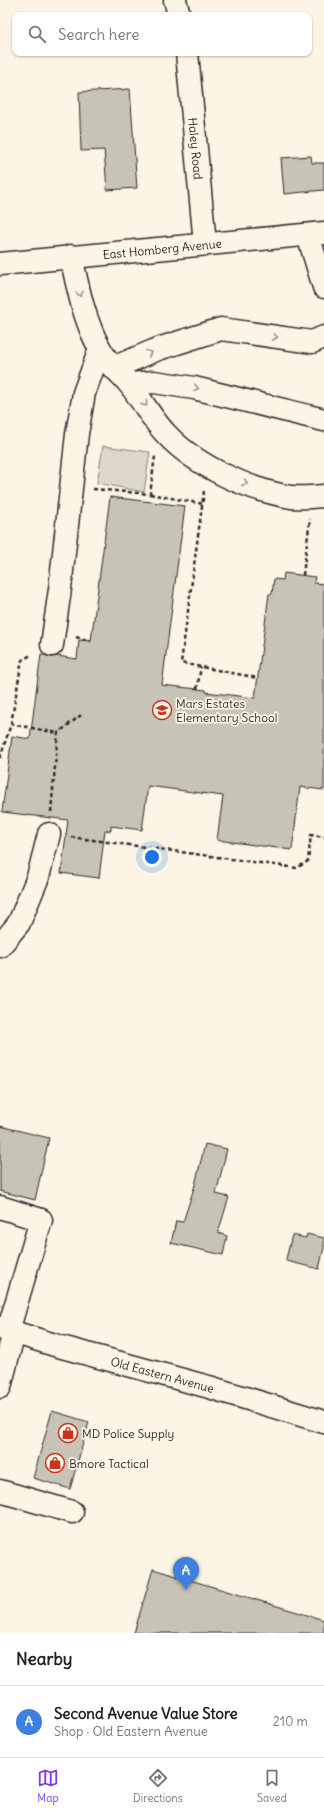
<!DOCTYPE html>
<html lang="en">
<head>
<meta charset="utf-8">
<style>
  :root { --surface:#fff; --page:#f6f6f6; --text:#222; --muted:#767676; --line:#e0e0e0; --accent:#7c3aed }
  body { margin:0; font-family:Delius,sans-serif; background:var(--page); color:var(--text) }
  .you { position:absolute; left:152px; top:857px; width:14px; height:14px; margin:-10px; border:3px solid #fff; border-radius:50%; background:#1a73e8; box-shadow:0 0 0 6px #1a73e833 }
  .badge { display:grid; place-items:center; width:26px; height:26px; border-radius:50%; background:var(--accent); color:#fff; font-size:13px; font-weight:700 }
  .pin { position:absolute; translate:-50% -33px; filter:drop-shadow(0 1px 2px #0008) }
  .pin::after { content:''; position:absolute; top:21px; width:14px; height:12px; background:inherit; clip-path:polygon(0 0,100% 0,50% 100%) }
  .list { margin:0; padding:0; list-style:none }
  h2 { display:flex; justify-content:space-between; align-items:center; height:52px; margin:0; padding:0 16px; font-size:17px }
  h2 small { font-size:13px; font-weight:400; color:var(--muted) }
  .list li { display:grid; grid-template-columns:26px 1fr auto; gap:12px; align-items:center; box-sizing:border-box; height:72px; padding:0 16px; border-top:1px solid var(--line) }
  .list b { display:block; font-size:15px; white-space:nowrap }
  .list p { margin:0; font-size:13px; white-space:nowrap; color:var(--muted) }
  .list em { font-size:13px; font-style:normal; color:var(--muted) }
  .icon { flex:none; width:22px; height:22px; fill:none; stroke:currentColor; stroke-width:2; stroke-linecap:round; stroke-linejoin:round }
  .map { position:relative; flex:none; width:324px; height:1633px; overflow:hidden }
  .search { position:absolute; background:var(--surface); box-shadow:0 1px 3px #0004; left:12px; right:12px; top:12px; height:44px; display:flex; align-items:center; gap:10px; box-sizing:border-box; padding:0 14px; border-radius:8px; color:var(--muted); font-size:15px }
  .sheet { height:124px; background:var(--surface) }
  nav { display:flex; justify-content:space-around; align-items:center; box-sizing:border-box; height:56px; border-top:1px solid var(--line); background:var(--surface); font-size:11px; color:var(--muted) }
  nav a { display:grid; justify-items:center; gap:2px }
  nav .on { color:var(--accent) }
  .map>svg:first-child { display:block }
  .green { fill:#ded8ca; stroke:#84827a }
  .building { fill:#c8c3b7; stroke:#2b2b2b }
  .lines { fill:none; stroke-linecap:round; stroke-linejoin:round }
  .minor-casing { stroke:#2b2b2b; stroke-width:25 }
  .path { stroke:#2b2b2b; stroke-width:2.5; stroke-dasharray:4 3; stroke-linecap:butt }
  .minor { stroke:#fcf5e5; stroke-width:22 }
  .oneway { stroke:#949088 }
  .labels { text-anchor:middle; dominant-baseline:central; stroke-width:3.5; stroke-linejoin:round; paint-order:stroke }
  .street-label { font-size:12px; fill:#2b2b2b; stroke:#fcf5e5 }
  .poi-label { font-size:12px; fill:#2b2b2b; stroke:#fcf5e5; text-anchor:start }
</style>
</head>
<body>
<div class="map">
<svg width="324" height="1633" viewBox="0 0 324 1633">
  <rect width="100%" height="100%" fill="#fcf5e5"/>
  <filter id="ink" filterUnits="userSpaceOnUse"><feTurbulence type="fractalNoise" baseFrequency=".025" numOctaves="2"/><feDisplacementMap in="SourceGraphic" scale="8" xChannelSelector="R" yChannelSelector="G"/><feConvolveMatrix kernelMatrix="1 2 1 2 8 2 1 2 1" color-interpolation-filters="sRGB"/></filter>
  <g filter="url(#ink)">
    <path class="green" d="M103,446L150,452L144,492L97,483Z"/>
    <g class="building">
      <path d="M130,89L137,188L107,190L104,150L81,151L79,92Z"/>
      <path d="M311,156L312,163H324V190L284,194L281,158Z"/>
      <path d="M110,497L185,506L162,685L206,690V692L255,698L269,594H272L274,579L283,580L284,573L315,577L314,583L324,584V790L300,787L292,850L217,840L223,796L148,786L142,830L111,826V831L105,830L99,878L61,873L68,820L2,812L12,736L30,739L41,654L51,657L57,656L77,659L79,640L91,641Z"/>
      <path d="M0,1126L49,1138L35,1200L0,1191Z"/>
      <path d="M205,1144L227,1149L216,1194L229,1197L218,1233L227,1236L223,1255L171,1243L176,1221L183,1222L195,1185Z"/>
      <path d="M307,1234L324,1238V1247L319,1269L286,1261V1259L292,1235L306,1238Z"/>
      <path d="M52,1411L89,1422L70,1489L33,1478Z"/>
      <path d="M153,1569L324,1620V1633H134Z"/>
    </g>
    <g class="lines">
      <g class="minor-casing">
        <g id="minor">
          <path d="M175,0L179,15"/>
          <path id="s1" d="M187,53L205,244"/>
          <path d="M308,235L324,287"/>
          <path d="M71,256C78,288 84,320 100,349C108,364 121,373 131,386C143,402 153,421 167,435C196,466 249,490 291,497C301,498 313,497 324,496"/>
          <path id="s2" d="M0,264L324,233"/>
          <path d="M113,368L158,349L221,329L312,342L324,337"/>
          <path d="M130,384L154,382L194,388L324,420"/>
          <path d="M52,645L60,589L77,434L84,393L100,349"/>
          <path d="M0,946L19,923L38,877L49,834"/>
          <path d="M0,1207L41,1220L8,1331"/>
          <path id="s3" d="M0,1328L58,1346L209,1387L324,1422"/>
          <path d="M0,1387L14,1332"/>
          <path d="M0,1491L72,1512"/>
        </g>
      </g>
      <g class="path">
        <path d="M93,489L150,494L155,456"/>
        <path d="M204,491L181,663L258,678"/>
        <path d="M150,494L203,504"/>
        <path d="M303,575L310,519"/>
        <path d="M76,637L91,641"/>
        <path d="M197,689L201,667"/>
        <path d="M11,724L22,660L31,655"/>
        <path d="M0,758L11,724L58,733"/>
        <path d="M51,812L58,733L81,715"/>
        <path d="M71,837L297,868L308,861L311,835L324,837"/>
      </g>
      <use href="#minor" class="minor"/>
    </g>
    <defs><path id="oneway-chevron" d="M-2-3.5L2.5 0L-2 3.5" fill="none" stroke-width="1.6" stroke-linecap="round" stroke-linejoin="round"/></defs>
    <g class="oneway">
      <use href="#oneway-chevron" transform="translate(80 294) rotate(77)"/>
      <use href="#oneway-chevron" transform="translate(275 337) rotate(7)"/>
      <use href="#oneway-chevron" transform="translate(149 353) rotate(-23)"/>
      <use href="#oneway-chevron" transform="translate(196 388) rotate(12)"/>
      <use href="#oneway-chevron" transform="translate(145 404) rotate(54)"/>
      <use href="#oneway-chevron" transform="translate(245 483) rotate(24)"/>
    </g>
  </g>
  <defs>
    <g id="school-ring" transform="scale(1)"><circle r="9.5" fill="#fcf5e5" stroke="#c8321e" stroke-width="1.5"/><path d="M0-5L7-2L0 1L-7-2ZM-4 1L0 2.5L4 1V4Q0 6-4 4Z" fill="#c8321e"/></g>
    <g id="shop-ring" transform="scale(1)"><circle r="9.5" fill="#fcf5e5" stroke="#c8321e" stroke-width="1.5"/><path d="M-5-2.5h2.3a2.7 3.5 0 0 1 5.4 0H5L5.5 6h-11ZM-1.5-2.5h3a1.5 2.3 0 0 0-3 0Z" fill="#c8321e"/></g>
  </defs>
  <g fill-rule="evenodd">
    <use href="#school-ring" x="162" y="710"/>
    <use href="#shop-ring" x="68" y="1433"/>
    <use href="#shop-ring" x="55" y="1463"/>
  </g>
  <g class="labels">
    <g class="street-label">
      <text stroke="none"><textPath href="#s1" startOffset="96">Haley Road</textPath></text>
      <text stroke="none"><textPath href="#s2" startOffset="163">East Homberg Avenue</textPath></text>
      <text stroke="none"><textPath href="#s3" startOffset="169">Old Eastern Avenue</textPath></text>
    </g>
    <g class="poi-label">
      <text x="176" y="703">Mars Estates<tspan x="176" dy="14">Elementary School</tspan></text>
      <text x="82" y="1433">MD Police Supply</text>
      <text x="69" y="1463">Bmore Tactical</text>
    </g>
  </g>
</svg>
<div class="you"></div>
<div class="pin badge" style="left:186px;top:1590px;background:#3f7fe0">A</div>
<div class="search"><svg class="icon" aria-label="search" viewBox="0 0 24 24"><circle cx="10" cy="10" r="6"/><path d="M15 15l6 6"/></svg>Search here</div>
</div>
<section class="sheet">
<h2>Nearby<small></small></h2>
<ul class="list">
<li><span class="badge" style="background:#3f7fe0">A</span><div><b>Second Avenue Value Store</b><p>Shop · Old Eastern Avenue</p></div><em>210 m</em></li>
</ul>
</section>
<nav>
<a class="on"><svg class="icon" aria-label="map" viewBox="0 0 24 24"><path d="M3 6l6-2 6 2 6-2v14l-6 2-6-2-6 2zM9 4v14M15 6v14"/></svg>Map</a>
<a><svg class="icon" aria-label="directions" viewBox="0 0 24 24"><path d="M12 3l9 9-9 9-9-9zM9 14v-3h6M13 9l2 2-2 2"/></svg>Directions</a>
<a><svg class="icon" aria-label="saved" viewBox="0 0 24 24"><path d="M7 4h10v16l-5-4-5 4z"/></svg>Saved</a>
</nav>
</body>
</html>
